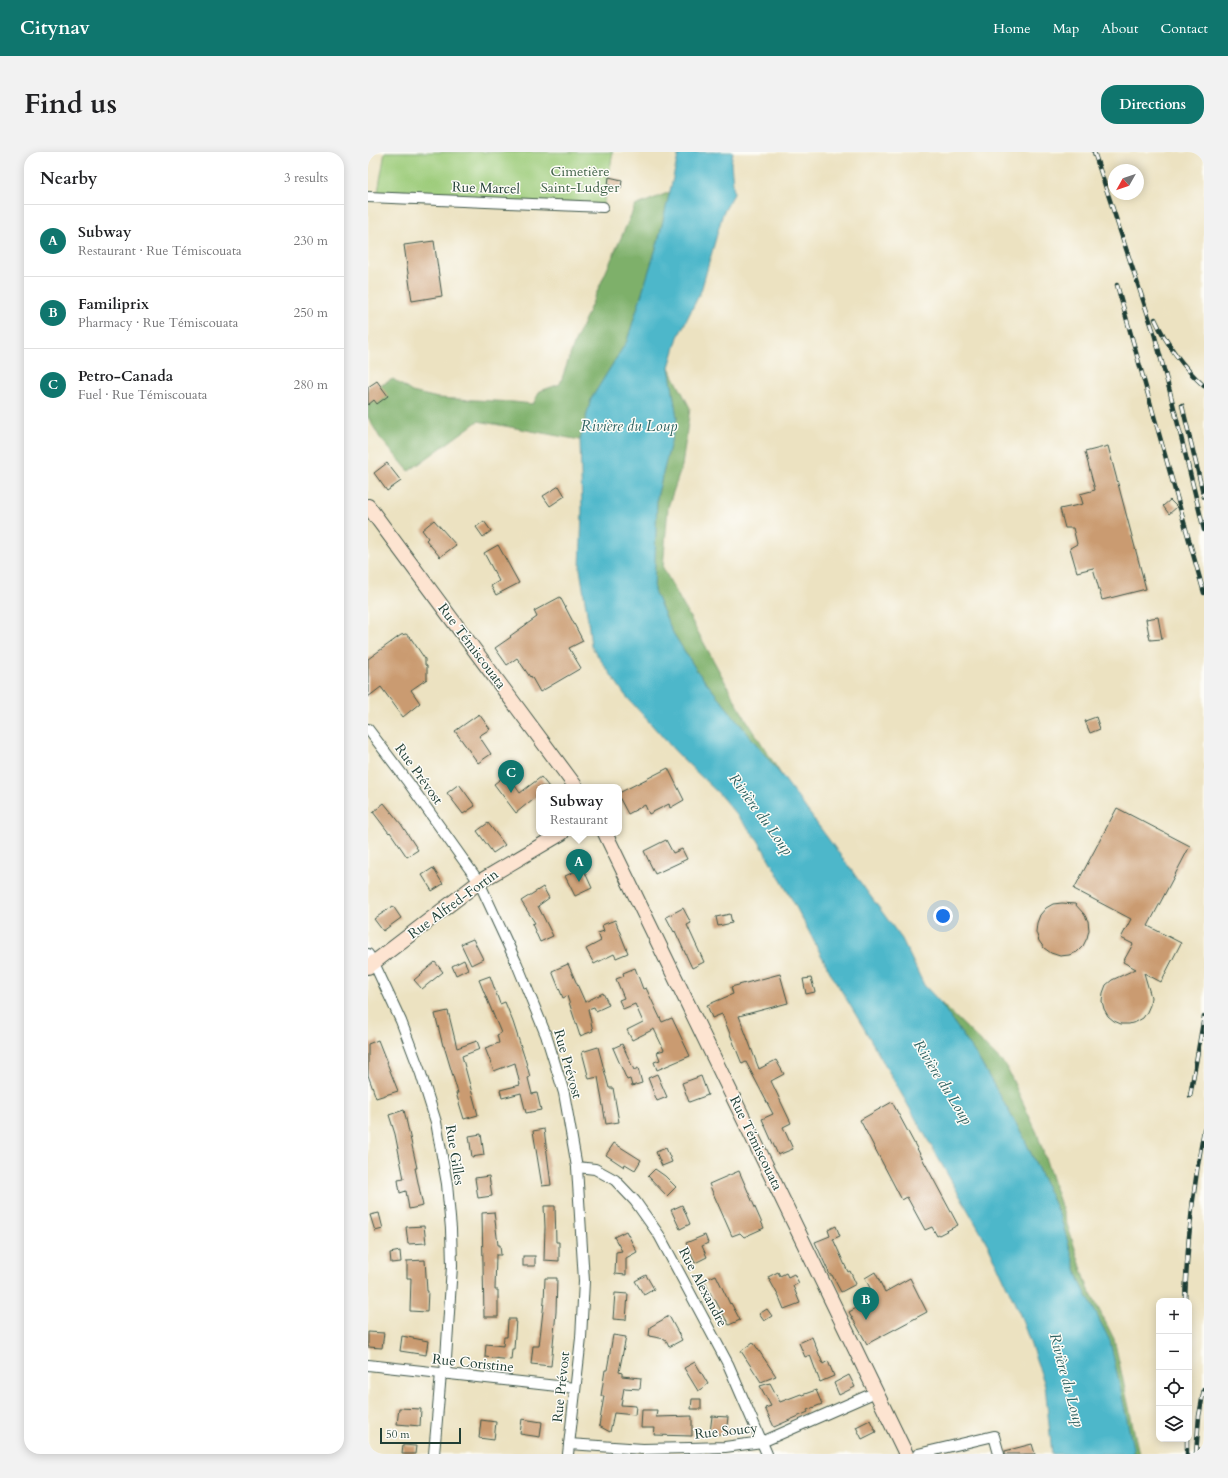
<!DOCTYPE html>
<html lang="en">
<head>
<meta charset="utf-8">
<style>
  :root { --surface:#fff; --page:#f2f2f2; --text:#202124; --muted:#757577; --line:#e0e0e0; --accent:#0f766e }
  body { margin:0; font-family:Cardo,serif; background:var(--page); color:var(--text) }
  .controls { position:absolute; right:12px; bottom:12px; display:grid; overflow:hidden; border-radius:8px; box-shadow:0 2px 10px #0003 }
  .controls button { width:36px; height:36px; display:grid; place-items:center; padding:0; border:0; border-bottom:1px solid var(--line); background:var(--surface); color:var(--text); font:20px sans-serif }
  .compass { position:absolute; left:740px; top:12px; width:36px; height:36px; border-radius:50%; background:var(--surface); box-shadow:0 2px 10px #0003; rotate:230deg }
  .scale { position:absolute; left:12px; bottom:10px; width:81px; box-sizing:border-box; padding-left:4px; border:2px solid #1f3d34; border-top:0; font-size:11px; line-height:14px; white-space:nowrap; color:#1f3d34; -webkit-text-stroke:3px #fdfcf7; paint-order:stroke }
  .you { position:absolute; left:575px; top:764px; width:14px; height:14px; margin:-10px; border:3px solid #fff; border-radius:50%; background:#1a73e8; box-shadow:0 0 0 6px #1a73e833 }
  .badge { display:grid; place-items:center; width:26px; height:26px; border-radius:50%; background:var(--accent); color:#fff; font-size:13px; font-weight:700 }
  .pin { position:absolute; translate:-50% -33px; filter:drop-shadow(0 1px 2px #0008) }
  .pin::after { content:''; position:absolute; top:21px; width:14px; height:12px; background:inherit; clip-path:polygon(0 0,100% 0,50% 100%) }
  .popup { position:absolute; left:168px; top:632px; width:86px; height:52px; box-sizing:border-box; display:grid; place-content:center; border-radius:8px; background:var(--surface); filter:drop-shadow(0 1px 3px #0005); font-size:13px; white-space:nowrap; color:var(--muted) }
  .popup b { font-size:15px; color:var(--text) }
  .popup::after { content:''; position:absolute; left:50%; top:100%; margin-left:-8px; border:8px solid transparent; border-top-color:var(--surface) }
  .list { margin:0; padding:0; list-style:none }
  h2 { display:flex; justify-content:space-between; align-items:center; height:52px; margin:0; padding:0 16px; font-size:17px }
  h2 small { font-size:13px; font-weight:400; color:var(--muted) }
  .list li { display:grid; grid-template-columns:26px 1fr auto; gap:12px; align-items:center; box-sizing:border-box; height:72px; padding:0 16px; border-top:1px solid var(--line) }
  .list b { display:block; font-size:15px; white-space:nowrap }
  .list p { margin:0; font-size:13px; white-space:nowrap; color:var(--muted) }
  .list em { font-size:13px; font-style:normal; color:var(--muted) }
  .icon { flex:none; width:22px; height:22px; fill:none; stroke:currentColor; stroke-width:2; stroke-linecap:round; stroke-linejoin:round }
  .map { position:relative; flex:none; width:836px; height:1302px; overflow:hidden; border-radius:16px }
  header { display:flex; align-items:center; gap:24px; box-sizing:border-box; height:56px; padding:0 20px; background:var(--accent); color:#fff }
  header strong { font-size:19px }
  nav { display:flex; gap:22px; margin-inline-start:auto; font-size:14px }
  .intro { display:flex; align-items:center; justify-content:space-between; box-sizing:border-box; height:96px; padding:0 24px }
  h1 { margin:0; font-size:28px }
  .button { padding:10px 18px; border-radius:16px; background:var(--accent); color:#fff; font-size:14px; font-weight:700 }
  main { display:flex; gap:24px; padding:0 24px }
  aside { flex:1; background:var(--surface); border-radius:16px; box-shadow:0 2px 10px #0003 }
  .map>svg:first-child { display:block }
  .green { fill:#9dcc7a; stroke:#5e8457 }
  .forest { fill:#7eb06a; stroke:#4e764f }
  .water { fill:#4db7ca; stroke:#367a7f }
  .building { fill:#ca9b71 }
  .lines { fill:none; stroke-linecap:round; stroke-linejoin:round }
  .street-casing { stroke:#3e5649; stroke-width:12 }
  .secondary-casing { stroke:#3e5649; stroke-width:16 }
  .street { stroke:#fff; stroke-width:10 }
  .secondary { stroke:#fde4d1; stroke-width:14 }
  .rail-casing { stroke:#1f3d34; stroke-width:4.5 }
  .rail { stroke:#fdfcf7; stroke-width:3; stroke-dasharray:9; stroke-linecap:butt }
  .labels { text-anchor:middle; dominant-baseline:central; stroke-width:3; stroke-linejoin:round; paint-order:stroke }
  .park-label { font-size:14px; fill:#3e6146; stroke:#fdfcf7 }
  .street-label { font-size:14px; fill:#1f3d34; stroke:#fdfcf7 }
  .water-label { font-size:15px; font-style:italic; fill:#2d6261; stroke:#fdfcf7 }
</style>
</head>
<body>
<header>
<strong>Citynav</strong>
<nav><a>Home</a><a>Map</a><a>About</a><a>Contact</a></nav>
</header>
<div class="intro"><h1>Find us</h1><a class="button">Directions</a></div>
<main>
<aside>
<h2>Nearby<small>3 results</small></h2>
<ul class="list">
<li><span class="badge">A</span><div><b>Subway</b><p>Restaurant · Rue Témiscouata</p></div><em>230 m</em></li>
<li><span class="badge">B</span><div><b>Familiprix</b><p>Pharmacy · Rue Témiscouata</p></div><em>250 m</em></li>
<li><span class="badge">C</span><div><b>Petro-Canada</b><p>Fuel · Rue Témiscouata</p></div><em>280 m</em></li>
</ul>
</aside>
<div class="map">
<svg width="836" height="1302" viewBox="0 0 836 1302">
  <rect width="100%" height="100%" fill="#fdfcf7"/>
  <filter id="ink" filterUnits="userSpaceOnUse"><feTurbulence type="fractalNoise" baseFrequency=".025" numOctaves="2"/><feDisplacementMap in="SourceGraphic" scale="8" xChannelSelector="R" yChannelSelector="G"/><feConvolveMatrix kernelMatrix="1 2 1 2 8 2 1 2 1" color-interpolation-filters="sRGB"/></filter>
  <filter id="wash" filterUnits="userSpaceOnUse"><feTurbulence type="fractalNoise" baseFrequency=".012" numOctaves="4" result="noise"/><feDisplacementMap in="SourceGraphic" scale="16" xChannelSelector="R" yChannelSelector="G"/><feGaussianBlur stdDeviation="0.9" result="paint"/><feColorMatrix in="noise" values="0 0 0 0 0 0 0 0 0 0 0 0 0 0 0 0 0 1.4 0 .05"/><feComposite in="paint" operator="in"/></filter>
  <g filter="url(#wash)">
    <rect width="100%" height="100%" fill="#ece2c1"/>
    <path class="green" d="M17,0H245L235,55L9,46Z"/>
    <g class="forest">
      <path d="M302,40L290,90L259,189L223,247L212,288L110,269L41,319L12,286L0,265V252L8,236L25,227L44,240L70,246L145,250L165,252L172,239L192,232L206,192L267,54Z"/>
      <path d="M301,215L322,256L314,314L300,355L295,416L373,559L414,624L329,519L305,481L286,439L289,345L309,266Z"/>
      <path d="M571,849L638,914L669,981L720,1136L746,1187L771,1302H765V1296L742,1189L712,1130L693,1067L655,984L609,904Z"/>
    </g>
    <path class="water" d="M311,0H365L363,11L366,42L355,61L333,139L310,185L301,215L309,266L289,345L286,439L305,481L329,519L414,624L534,787L556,833L571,849L609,904L655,984L693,1067L712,1130L742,1189L765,1296V1302H684L677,1233L653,1165L621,1095L497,878L462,820L426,751L390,688L351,642L308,600L257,543L223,494L220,468L212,417L214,358L212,288L223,247L259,189L290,90Z"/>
    <g id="blocks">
      <g class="building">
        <path d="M241,25L254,28L253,36L240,33Z"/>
        <path d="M66,89L74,144L44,149L36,93Z"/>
        <path d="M9,229L20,244L9,252L6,248L0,253V235Z"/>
        <path d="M740,294L778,437L734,448L725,416L709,420L702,396L709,392L705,376H697L692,357L715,352L712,342L727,338L717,300Z"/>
        <path d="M19,311L33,329L19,339L6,321Z"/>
        <path d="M191,334L197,344L182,354L175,344Z"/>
        <path d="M802,348L809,355L801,362L795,354Z"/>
        <path d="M66,368L88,393L72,405L58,388L60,386L54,378Z"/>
        <path d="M116,369L123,379L115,385L108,375Z"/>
        <path d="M130,393L151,431L128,443L123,434L131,429L116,401Z"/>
        <path d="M192,445L215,489L201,496L213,516L172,540L163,524L162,525L149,506L139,513L127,496L143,485L142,484L169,465L166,459Z"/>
        <path d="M790,465L794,487L782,488L778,467Z"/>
        <path d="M38,482L42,485L57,507V513L59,514V527L43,538L52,551L35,565L13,535L0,545V507L33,483Z"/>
        <path d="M111,562L122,577L111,584L123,602L110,611L87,579Z"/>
        <path d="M728,565L732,577L722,581L717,569Z"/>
        <path d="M300,616L316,648L302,656L301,652L281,662L277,653L260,662L251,645V641Z"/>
        <path d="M139,622L152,641L173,625L181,635H171V642L148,661L126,632Z"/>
        <path d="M91,632L107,654L95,662L79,641Z"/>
        <path d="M16,651L33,672L50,698L39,705L22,680L21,681L5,660Z"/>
        <path d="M749,656L822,694L780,774L813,791L793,830L776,821L783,845L782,853L779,860L775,866L768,870L761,872H753L746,869L740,864L736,857L734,849L735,841L738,833L744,828L768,817L755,810L765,792L753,786L763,767L706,737Z"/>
        <path d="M120,671L137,693L125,701L109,679Z"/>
        <path d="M298,688L305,701L314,697L319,707L287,722L276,699Z"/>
        <path d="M65,716L75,732L64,739L54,723Z"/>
        <path d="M215,716L224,736L207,744L197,724Z"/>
        <path d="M175,735L181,746L170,754L185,784L172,790L164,772L167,771L153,749Z"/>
        <path d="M694,751L707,752L716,762L720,769L721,778L719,786L715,794L709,800L701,803L692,804L683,801L676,796L671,789L668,780L669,771L672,763L678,756L685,752Z"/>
        <path d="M25,754L33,766L15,779L6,767Z"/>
        <path d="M315,756L323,771L319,773L336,810L324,816L307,779L306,780L298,765Z"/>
        <path d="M362,762L364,771L350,774L348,765Z"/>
        <path d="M247,768L260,801L248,806L246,802L226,812L218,797L233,789L230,781L236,779L234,773Z"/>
        <path d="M105,787L115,807L103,813L93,792Z"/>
        <path d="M96,808L100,817L88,823L84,814Z"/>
        <path d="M67,810L75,820L54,837L46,828Z"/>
        <path d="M200,812L217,850L235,841L241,853L228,859L226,855L220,857L225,879L212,884L199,844L195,846L184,819Z"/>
        <path d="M267,816L275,837L278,836L294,870L304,866L322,904L289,918L286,910L292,908L289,900L296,898L286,877L264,888L259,878L275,870L267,852L255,857L251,848L256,846L248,827L256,824L255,821Z"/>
        <path d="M412,822L420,851L371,864L391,917L408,908L416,922L403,929L423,971L415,975L425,997L410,1003L394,967L405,962L378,910L374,912L354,862L344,866L339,853L365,842L363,835Z"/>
        <path d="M122,824L132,852L137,850L145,870L158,910L162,925L160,926L164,942L169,941L173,958L158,961L153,941L134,946L132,938L152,933L147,911L126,919L117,896L131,891L129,883L133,881L111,828Z"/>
        <path d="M443,826L447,840L438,842L435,827Z"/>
        <path d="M80,859L89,896L109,889L112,897L94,904L110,963L96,967L88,941H90L76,894H75L67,862Z"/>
        <path d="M10,888L30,939L8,946L0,923V892Z"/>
        <path d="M254,892L266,918L270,916L274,931L264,934L262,927L259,928L245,896Z"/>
        <path d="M230,895L241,936H245L251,970L238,972L230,925L221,927L214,900Z"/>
        <path d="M289,922L299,945L289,949L280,926Z"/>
        <path d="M333,924L340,943L321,950L314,931Z"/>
        <path d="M524,950L590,1073L569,1084L564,1075L557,1078L539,1045L534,1048L492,968Z"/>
        <path d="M36,958L49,1016H47L55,1054L41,1057L38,1039L32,1041L30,1028L36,1027L27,982L21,963Z"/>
        <path d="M176,977L183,1033L174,1034L165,979Z"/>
        <path d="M113,982L116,1003L104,1005L101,984Z"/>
        <path d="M246,991L273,1008L267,1018L257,1012L256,1015L238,1003Z"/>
        <path d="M298,996L304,1010L294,1014L288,1000Z"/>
        <path d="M287,1017L297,1024L308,1035L299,1044L280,1024Z"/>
        <path d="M371,1019L396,1076L376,1085L372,1081L364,1084L341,1032Z"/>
        <path d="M121,1024L124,1044L110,1046L107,1026Z"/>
        <path d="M314,1053L322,1072L312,1077L303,1058Z"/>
        <path d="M176,1054H187L188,1090H191V1109L176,1108L177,1075Z"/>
        <path d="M126,1060L130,1093H132L133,1103H128L127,1138H130V1165H116L114,1061Z"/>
        <path d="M11,1061L15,1077L7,1079L2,1063Z"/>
        <path d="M56,1074L58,1091L40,1092L38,1075Z"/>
        <path d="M468,1074L472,1084L465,1087L480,1120L482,1119L488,1132L473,1140L464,1123H462L447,1090L462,1084L460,1078Z"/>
        <path d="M258,1079L269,1100L258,1106V1123L247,1122L248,1100L254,1099L246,1085Z"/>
        <path d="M337,1083L340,1091L334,1094L339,1105L327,1111L318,1091Z"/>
        <path d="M32,1099L33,1110L23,1111L22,1101Z"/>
        <rect x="155" y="1104" width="12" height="10"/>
        <path d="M57,1108L59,1139H60L59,1160L42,1159L43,1126H39V1109Z"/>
        <path d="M410,1120L412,1124L418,1121L420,1125L426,1122L431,1131L425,1134L432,1151L416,1157L411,1145L400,1125Z"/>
        <path d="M507,1120L517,1140L542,1126L559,1160L499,1192L481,1160L507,1146L497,1126Z"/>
        <path d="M278,1123L286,1137L276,1143L267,1129Z"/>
        <path d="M348,1123L362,1152L363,1151L372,1168L361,1173L346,1146L345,1147L336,1128Z"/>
        <path d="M177,1126H189L188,1160L183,1214L163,1212L165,1194H171L176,1150Z"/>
        <path d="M247,1141L260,1142L258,1168L245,1167Z"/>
        <path d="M399,1157L404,1164L396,1169L391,1162Z"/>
        <path d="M301,1164L314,1188L301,1195L297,1187L281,1184L282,1175Z"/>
        <path d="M140,1167H148L146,1197H144L143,1208L117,1205L118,1192L135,1194L136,1185H139Z"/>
        <path d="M0,1180L16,1181L14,1196L0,1195Z"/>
        <path d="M245,1183L258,1185L251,1220L254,1221V1224L273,1226L272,1237L256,1236L253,1253L268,1254L267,1263L246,1261L242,1280L231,1274L236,1244H233L237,1218H239Z"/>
        <path d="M34,1184L60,1189L58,1203L32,1199Z"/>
        <path d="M444,1185L455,1212L460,1209L466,1224L452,1230L442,1203L437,1205L431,1191Z"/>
        <path d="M385,1190L408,1224L393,1230L373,1199Z"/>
        <path d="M327,1210L340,1232L330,1239L316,1216Z"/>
        <path d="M481,1223L487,1235L471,1243L466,1231Z"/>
        <path d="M402,1231L412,1250L433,1242L434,1243L448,1238L454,1252L439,1258L440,1260L406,1275L397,1256L403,1254L392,1234Z"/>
        <path d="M324,1247H333V1257H323Z"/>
        <path d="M31,1256L53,1257L52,1274L29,1272Z"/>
        <path d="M274,1258H289L288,1265L324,1264V1284L286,1283L287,1276H273Z"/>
        <path d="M344,1264L360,1265L358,1283L342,1281Z"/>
        <path d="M154,1267L174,1270L172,1285L152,1282Z"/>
        <path d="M113,1268L128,1270L126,1288L111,1286Z"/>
        <path d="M502,1268L508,1280L494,1287L488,1275Z"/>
        <path d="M664,1292L667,1302H637V1299Z"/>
        <path d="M35,1293L48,1294L47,1302H34Z"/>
      </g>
    </g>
  </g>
  <g filter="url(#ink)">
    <use href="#blocks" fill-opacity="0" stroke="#3e5649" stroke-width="1"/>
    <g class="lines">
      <g class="street-casing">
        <g id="street">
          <path d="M0,45L235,55"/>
          <path d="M0,577L40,630L111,730L149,812L178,883L196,941L209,1015L216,1129L213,1186L200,1302"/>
          <path d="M0,802L6,811L33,869L53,922L68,970L79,1032L83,1077L84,1114L77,1222"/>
          <path d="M209,1015L227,1017L247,1028L267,1049L291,1083L360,1212L399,1302"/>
          <path d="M0,1213L207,1236"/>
          <path d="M201,1292L275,1297L322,1296L357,1295L394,1290L508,1240"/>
          <path d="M66,1302L73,1221"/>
          <path d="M550,1302L626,1284L631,1302"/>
        </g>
      </g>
      <g class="secondary-casing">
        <g id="secondary">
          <path d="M0,354L208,635"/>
          <path d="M237,681L538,1302"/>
          <path d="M0,815L111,730L194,681"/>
        </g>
      </g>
      <use href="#street" class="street"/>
      <use href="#secondary" class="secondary"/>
      <g class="rail-casing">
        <g id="rail">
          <path d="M726,0L786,181L802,240L836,378"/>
          <path d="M749,133L836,441"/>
          <path d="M787,167C799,193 814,214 836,234"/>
          <path d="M814,253L836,345"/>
          <path d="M822,944L836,865"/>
          <path d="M817,1149C819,1091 825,1035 836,978"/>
          <path d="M819,1287V1302"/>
          <path d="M828,1302L831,1264L836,1237"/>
        </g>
      </g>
      <use href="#rail" class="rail"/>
    </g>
  </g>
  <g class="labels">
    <g class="park-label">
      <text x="212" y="19">Cimetière<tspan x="212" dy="16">Saint-Ludger</tspan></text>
    </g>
    <g class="street-label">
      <text transform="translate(118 36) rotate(2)">Rue Marcel</text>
      <text transform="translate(104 494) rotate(53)">Rue Témiscouata</text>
      <text transform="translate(51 622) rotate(54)">Rue Prévost</text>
      <text transform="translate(85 752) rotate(-36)">Rue Alfred-Fortin</text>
      <text transform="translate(200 912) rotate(74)">Rue Prévost</text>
      <text transform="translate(388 991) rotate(64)">Rue Témiscouata</text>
      <text transform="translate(87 1003) rotate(81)">Rue Gilles</text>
      <text transform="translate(335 1135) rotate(62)">Rue Alexandre</text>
      <text transform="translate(105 1211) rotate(6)">Rue Coristine</text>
      <text transform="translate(193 1235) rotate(-84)">Rue Prévost</text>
      <text transform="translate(358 1279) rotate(-6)">Rue Soucy</text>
    </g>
    <g class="water-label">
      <text x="261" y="274">Rivière du Loup</text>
      <text transform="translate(393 662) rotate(54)">Rivière du Loup</text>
      <text transform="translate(575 930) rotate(58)">Rivière du Loup</text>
      <text transform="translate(699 1228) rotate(75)">Rivière du Loup</text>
    </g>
  </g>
</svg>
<div class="controls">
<button>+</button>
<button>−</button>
<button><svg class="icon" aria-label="locate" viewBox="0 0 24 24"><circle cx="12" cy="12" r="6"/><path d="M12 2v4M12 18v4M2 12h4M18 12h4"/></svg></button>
<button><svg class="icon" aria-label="layers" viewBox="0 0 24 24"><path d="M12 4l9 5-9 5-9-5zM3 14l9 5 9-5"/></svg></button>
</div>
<svg class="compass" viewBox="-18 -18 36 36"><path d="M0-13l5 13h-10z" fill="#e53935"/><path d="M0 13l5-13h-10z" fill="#757577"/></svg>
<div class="scale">50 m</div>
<div class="you"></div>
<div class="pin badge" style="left:211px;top:730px">A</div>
<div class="popup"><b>Subway</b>Restaurant</div>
<div class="pin badge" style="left:498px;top:1168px">B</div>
<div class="pin badge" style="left:143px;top:641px">C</div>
</div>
</main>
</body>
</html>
